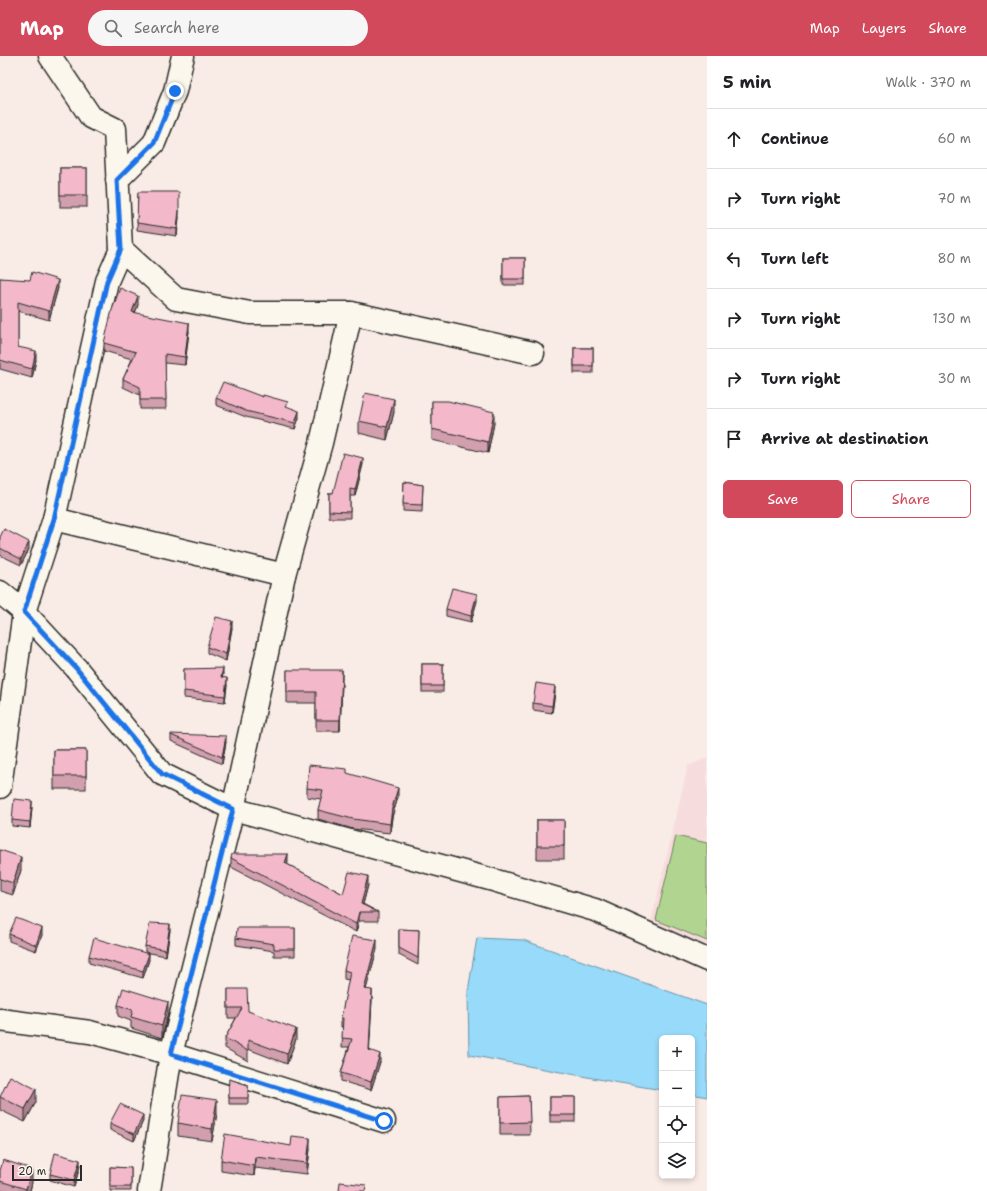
<!DOCTYPE html>
<html lang="en">
<head>
<meta charset="utf-8">
<style>
  :root { --surface:#fff; --page:#f6f6f6; --text:#202124; --muted:#757577; --line:#e0e0e0; --accent:#d1495b }
  body { margin:0; font-family:"Shantell Sans",sans-serif; background:var(--page); color:var(--text) }
  .controls { position:absolute; right:12px; bottom:12px; display:grid; overflow:hidden; border-radius:6px; box-shadow:0 2px 6px #0003 }
  .controls button { width:36px; height:36px; display:grid; place-items:center; padding:0; border:0; border-bottom:1px solid var(--line); background:var(--surface); color:var(--text); font:20px sans-serif }
  .scale { position:absolute; left:12px; bottom:10px; width:70px; box-sizing:border-box; padding-left:4px; border:2px solid #2b2b2b; border-top:0; font-size:11px; line-height:14px; white-space:nowrap; color:#2b2b2b; -webkit-text-stroke:3px #fbf7ec; paint-order:stroke }
  .stop { position:absolute; width:12px; height:12px; margin:-9px; border:3px solid #1a73e8; border-radius:50%; background:#fff }
  .stop.end { background:#1a73e8; border-color:#fff; box-shadow:0 1px 4px #0008 }
  .list { margin:0; padding:0; list-style:none }
  h2 { display:flex; justify-content:space-between; align-items:center; height:52px; margin:0; padding:0 16px; font-size:17px }
  h2 small { font-size:13px; font-weight:400; color:var(--muted) }
  .list li { display:grid; grid-template-columns:26px 1fr auto; gap:12px; align-items:center; box-sizing:border-box; height:60px; padding:0 16px; border-top:1px solid var(--line) }
  .list b { display:block; font-size:15px; white-space:nowrap }
  .list em { font-size:13px; font-style:normal; color:var(--muted) }
  .actions { display:flex; gap:8px; padding:12px 16px }
  .actions a { flex:1; padding:9px 0; border:1px solid var(--accent); border-radius:6px; text-align:center; font-size:14px; color:var(--accent) }
  .actions .main { background:var(--accent); color:#fff }
  .icon { flex:none; width:22px; height:22px; fill:none; stroke:currentColor; stroke-width:2; stroke-linecap:round; stroke-linejoin:round }
  .map { position:relative; flex:none; width:707px; height:1135px; overflow:hidden }
  header { display:flex; align-items:center; gap:24px; box-sizing:border-box; height:56px; padding:0 20px; background:var(--accent); color:#fff }
  header strong { font-size:19px }
  nav { display:flex; gap:22px; margin-inline-start:auto; font-size:14px }
  .search { width:280px; height:36px; background:var(--page); display:flex; align-items:center; gap:10px; box-sizing:border-box; padding:0 14px; border-radius:22px; color:var(--muted); font-size:15px }
  main { display:flex }
  aside { flex:1; background:var(--surface) }
  .map>svg:first-child { display:block }
  .built { fill:#f7dcdd }
  .green { fill:#b1d591; stroke:#6e805e }
  .water { fill:#97daf9; stroke:#6c94a7 }
  .lines { fill:none; stroke-linecap:round; stroke-linejoin:round }
  .minor-casing { stroke:#2b2b2b; stroke-width:25 }
  .minor { stroke:#fbf7ec; stroke-width:22 }
  .wall { fill:#d19fae; stroke:#2b2b2b }
  .shaded-wall { fill:#aa828d; stroke:#2b2b2b }
  .building { fill:#f3b9ca; stroke:#2b2b2b }
  .route { stroke:#1a73e8; stroke-width:5 }
</style>
</head>
<body>
<header>
<strong>Map</strong>
<div class="search"><svg class="icon" aria-label="search" viewBox="0 0 24 24"><circle cx="10" cy="10" r="6"/><path d="M15 15l6 6"/></svg>Search here</div>
<nav><a>Map</a><a>Layers</a><a>Share</a></nav>
</header>
<main>
<div class="map">
<svg width="707" height="1135" viewBox="0 0 707 1135">
  <rect width="100%" height="100%" fill="#f9ebe5"/>
  <filter id="ink" filterUnits="userSpaceOnUse"><feTurbulence type="fractalNoise" baseFrequency=".025" numOctaves="2"/><feDisplacementMap in="SourceGraphic" scale="8" xChannelSelector="R" yChannelSelector="G"/><feConvolveMatrix kernelMatrix="1 2 1 2 8 2 1 2 1" color-interpolation-filters="sRGB"/></filter>
  <g filter="url(#ink)">
    <path class="built" d="M707,702V901L648,879L688,710Z"/>
    <path class="green" d="M676,780L707,787V885L656,864Z"/>
    <path class="water" d="M477,882L523,884L707,949V1041L692,1038V982H662V1034L614,1026L469,999L468,935Z"/>
    <g class="lines">
      <g class="minor-casing">
        <g id="minor">
          <path d="M117,124L154,87L175,35L183,0"/>
          <path d="M121,193L176,243L250,257H351L533,297"/>
          <path d="M54,463L284,519"/>
          <path d="M0,536L24,556L76,612L162,718L233,753L493,824L595,854L707,904"/>
          <path d="M0,731L24,556L54,463L107,225L121,193L115,73L91,61L50,0"/>
          <path d="M0,964L90,976L171,998L384,1065"/>
          <path d="M149,1135L171,998L233,753L284,519L321,387L351,257"/>
        </g>
      </g>
      <use href="#minor" class="minor"/>
    </g>
    <g class="wall">
      <rect x="60" y="112" width="27" height="39"/>
      <path d="M138,136L179,161L177,180L137,174Z"/>
      <rect x="503" y="202" width="22" height="27"/>
      <path d="M0,222L58,232L49,264L18,255V291L36,304L32,322L0,313Z"/>
      <path d="M138,249L135,257L189,275L185,309L165,307L166,353H140V339L123,331V323L132,303L104,295V287Z"/>
      <rect x="574" y="292" width="19" height="25"/>
      <path d="M216,342L288,351L299,362L295,373L246,361L216,349Z"/>
      <path d="M432,345L494,367L488,397L432,384Z"/>
      <path d="M394,356L387,384L359,377V365Z"/>
      <path d="M363,408L355,440H350V462H329V437H333Z"/>
      <path d="M404,426L423,429L422,456L403,455Z"/>
      <path d="M0,481L29,493L21,509L0,499Z"/>
      <path d="M477,545L471,566L446,560V553Z"/>
      <path d="M232,572L226,605L207,597V591Z"/>
      <rect x="422" y="608" width="21" height="28"/>
      <path d="M184,613L223,618L222,622L227,629L225,646L184,642Z"/>
      <path d="M287,614L342,626L340,675H316V647H287Z"/>
      <path d="M555,636L552,657L533,654V647Z"/>
      <path d="M171,679L226,686L222,708L171,685Z"/>
      <rect x="54" y="694" width="32" height="39"/>
      <path d="M347,718L398,741L392,761L390,777L353,773L318,763V754L321,743L307,741V732Z"/>
      <path d="M32,751L30,772L12,770V764Z"/>
      <rect x="537" y="764" width="27" height="39"/>
      <path d="M0,794L21,814L13,839L0,835Z"/>
      <path d="M231,802L288,806L287,808L343,838L368,829L363,848L378,856V865H359L356,876L231,811Z"/>
      <path d="M295,872V900H274V895L236,889V882Z"/>
      <path d="M399,873L419,874L418,909L399,899Z"/>
      <path d="M170,874L166,900L145,896V890Z"/>
      <path d="M9,878L42,879L36,895L9,885Z"/>
      <path d="M377,893L366,933L372,943L369,994L380,1006L371,1034L341,1025V1017L349,991H342L343,971H341V962L349,924L344,923V914Z"/>
      <path d="M89,900L149,904L143,922L89,907Z"/>
      <path d="M228,933L248,955L296,983L287,1008L248,993V1005L225,992V982L236,962H228Z"/>
      <path d="M118,949L168,957L162,982L131,972V965L118,960Z"/>
      <path d="M229,1023L248,1029V1048H229Z"/>
      <path d="M0,1040L36,1046L25,1066L0,1054Z"/>
      <path d="M529,1040L530,1079H500V1041Z"/>
      <rect x="550" y="1041" width="25" height="25"/>
      <path d="M217,1057L212,1085L178,1080V1067Z"/>
      <path d="M143,1065L134,1085L110,1074V1067Z"/>
      <path d="M310,1093L307,1118L255,1112L254,1120L221,1115V1104Z"/>
      <path d="M80,1110L74,1131L50,1124V1118Z"/>
      <path d="M110,1111L131,1112V1135H110Z"/>
      <path d="M0,1115L32,1126L30,1135H0Z"/>
    </g>
    <g class="shaded-wall">
      <path d="M179,154V161L177,180V173Z"/>
      <path d="M58,224V232L49,264V255Z"/>
      <path d="M138,240V249L132,265V256Z"/>
      <path d="M189,267V275L185,309V301Z"/>
      <path d="M36,295V304L32,322V313Z"/>
      <path d="M394,343V356L387,384V371Z"/>
      <path d="M299,355V362L295,373V367Z"/>
      <path d="M494,356V367L488,397V386Z"/>
      <path d="M363,402V408L355,440V434Z"/>
      <path d="M29,486V493L21,509V503Z"/>
      <path d="M477,538V545L471,566V560Z"/>
      <path d="M232,565V572L226,605V598Z"/>
      <path d="M223,612V618L221,628V621Z"/>
      <path d="M342,614V626L340,675V664Z"/>
      <path d="M227,622V629L225,646V640Z"/>
      <path d="M555,630V636L552,657V650Z"/>
      <path d="M226,680V686L222,708V701Z"/>
      <path d="M398,732V741L392,761L390,777V768L392,752Z"/>
      <path d="M32,745V751L30,772V766Z"/>
      <path d="M288,798V806L285,816V807Z"/>
      <path d="M21,801V814L13,839V827Z"/>
      <path d="M368,820V829L361,856V848Z"/>
      <path d="M359,856V865L356,876V868Z"/>
      <path d="M170,868V874L166,900V894Z"/>
      <path d="M42,872V879L36,895V889Z"/>
      <path d="M377,884V893L364,941V933Z"/>
      <path d="M149,898V904L143,922V915Z"/>
      <path d="M372,934V943L369,1003V994Z"/>
      <path d="M168,946V957L162,982V970Z"/>
      <path d="M296,973V983L287,1008V998Z"/>
      <path d="M380,998V1006L371,1034V1026Z"/>
      <path d="M36,1033V1046L25,1066V1053Z"/>
      <path d="M217,1044V1057L212,1085V1073Z"/>
      <path d="M143,1059V1065L134,1085V1078Z"/>
      <path d="M310,1082V1093L307,1118V1107Z"/>
      <path d="M255,1101V1112L254,1120V1110Z"/>
      <path d="M80,1104V1110L74,1131V1124Z"/>
      <path d="M32,1113V1126L30,1135H26V1133Z"/>
    </g>
    <g class="building">
      <rect x="60" y="112" width="27" height="27"/>
      <path d="M138,136H179V154L177,173L137,167Z"/>
      <rect x="503" y="202" width="22" height="21"/>
      <path d="M32,216L58,224L49,255L18,246V291L36,295L32,313L0,304V222L30,224Z"/>
      <path d="M120,232L138,240L132,256L189,267L185,301L165,298L166,344H140V331L123,323L136,296L104,287L112,254Z"/>
      <rect x="574" y="292" width="19" height="18"/>
      <path d="M223,326L263,341V339L288,346L286,350L299,355L295,367L246,355L216,342Z"/>
      <path d="M365,337L394,343L387,371L359,365Z"/>
      <path d="M432,345H448L494,356L488,386L432,373Z"/>
      <path d="M343,397L363,402L355,434L350,433V456L329,455V437H333Z"/>
      <path d="M404,426L423,429L422,449L403,448Z"/>
      <path d="M4,473L29,486L21,503L0,492V481Z"/>
      <path d="M452,532L477,538L471,560L446,553Z"/>
      <path d="M216,561L232,565L226,598L207,591Z"/>
      <rect x="422" y="608" width="21" height="22"/>
      <path d="M223,612L221,621L227,622L225,640L184,635V613Z"/>
      <path d="M287,614H342L340,664H316V636H287Z"/>
      <path d="M536,627L555,630L552,650L533,647Z"/>
      <path d="M171,678L226,680L222,701L171,679Z"/>
      <rect x="54" y="694" width="32" height="26"/>
      <path d="M309,709L347,713V717L398,732L392,752L390,768L353,763L318,754L323,734L307,732Z"/>
      <path d="M14,743L32,745L30,766L12,764Z"/>
      <rect x="537" y="764" width="27" height="26"/>
      <path d="M0,794L21,801L13,827L0,823Z"/>
      <path d="M232,798H288L285,807L343,838L349,816L368,820L361,848L378,856H359L356,868L231,802Z"/>
      <path d="M16,862L42,872L36,889L9,878Z"/>
      <path d="M150,867L170,868L166,894L145,890Z"/>
      <path d="M237,872H295V893H274V888L236,882Z"/>
      <path d="M399,873L419,874L418,902L399,892Z"/>
      <path d="M352,880L377,884L364,933L372,934L369,994L380,998L371,1026L341,1017L352,983L342,982L343,962H341L350,916L344,914Z"/>
      <path d="M94,882L149,898L143,915L89,900Z"/>
      <path d="M123,932L168,946L162,970L131,961L133,954L118,949Z"/>
      <path d="M228,933H247L248,955L296,973L287,998L248,984V995L225,982L242,952H228Z"/>
      <path d="M10,1020L36,1033L25,1053L0,1041Z"/>
      <path d="M229,1023L248,1029V1042H229Z"/>
      <path d="M182,1039L217,1044L212,1073L178,1067Z"/>
      <path d="M529,1040L530,1066L500,1067V1041Z"/>
      <rect x="550" y="1041" width="25" height="18"/>
      <path d="M120,1048L143,1059L134,1078L110,1067Z"/>
      <path d="M225,1078L291,1090L292,1080L310,1082L307,1107L255,1101L254,1110L221,1104Z"/>
      <path d="M55,1097L80,1104L74,1124L50,1118Z"/>
      <path d="M3,1104L32,1113L26,1133L0,1125V1115Z"/>
      <path d="M110,1111L131,1112V1131H110Z"/>
      <path d="M340,1126L366,1129L365,1135H339Z"/>
    </g>
  </g>
  <g class="lines" filter="url(#ink)">
    <path class="route" d="M175,35L154,87L117,124L121,193L107,225L54,463L24,556L76,612L162,718L233,753L171,998L384,1065"/>
  </g>
</svg>
<div class="controls">
<button>+</button>
<button>−</button>
<button><svg class="icon" aria-label="locate" viewBox="0 0 24 24"><circle cx="12" cy="12" r="6"/><path d="M12 2v4M12 18v4M2 12h4M18 12h4"/></svg></button>
<button><svg class="icon" aria-label="layers" viewBox="0 0 24 24"><path d="M12 4l9 5-9 5-9-5zM3 14l9 5 9-5"/></svg></button>
</div>
<div class="scale">20 m</div>
<div class="stop" style="left:384px;top:1065px"></div>
<div class="stop end" style="left:175px;top:35px"></div>
</div>
<aside>
<h2>5 min<small>Walk · 370 m</small></h2>
<ul class="list">
<li><svg class="icon" aria-label="ahead" viewBox="0 0 24 24"><path d="M12 20V5M6 11l6-6 6 6"/></svg><div><b>Continue</b></div><em>60 m</em></li>
<li><svg class="icon" aria-label="right" viewBox="0 0 24 24"><path d="M7 20v-9h11M14 6l5 5-5 5"/></svg><div><b>Turn right</b></div><em>70 m</em></li>
<li><svg class="icon" aria-label="left" viewBox="0 0 24 24"><path d="M17 20v-9H6M10 6l-5 5 5 5"/></svg><div><b>Turn left</b></div><em>80 m</em></li>
<li><svg class="icon" aria-label="right" viewBox="0 0 24 24"><path d="M7 20v-9h11M14 6l5 5-5 5"/></svg><div><b>Turn right</b></div><em>130 m</em></li>
<li><svg class="icon" aria-label="right" viewBox="0 0 24 24"><path d="M7 20v-9h11M14 6l5 5-5 5"/></svg><div><b>Turn right</b></div><em>30 m</em></li>
<li><svg class="icon" aria-label="arrive" viewBox="0 0 24 24"><path d="M6 21V4h12l-3 4 3 4H6"/></svg><div><b>Arrive at destination</b></div></li>
</ul>
<div class="actions"><a class="main">Save</a><a>Share</a></div>
</aside>
</main>
</body>
</html>
